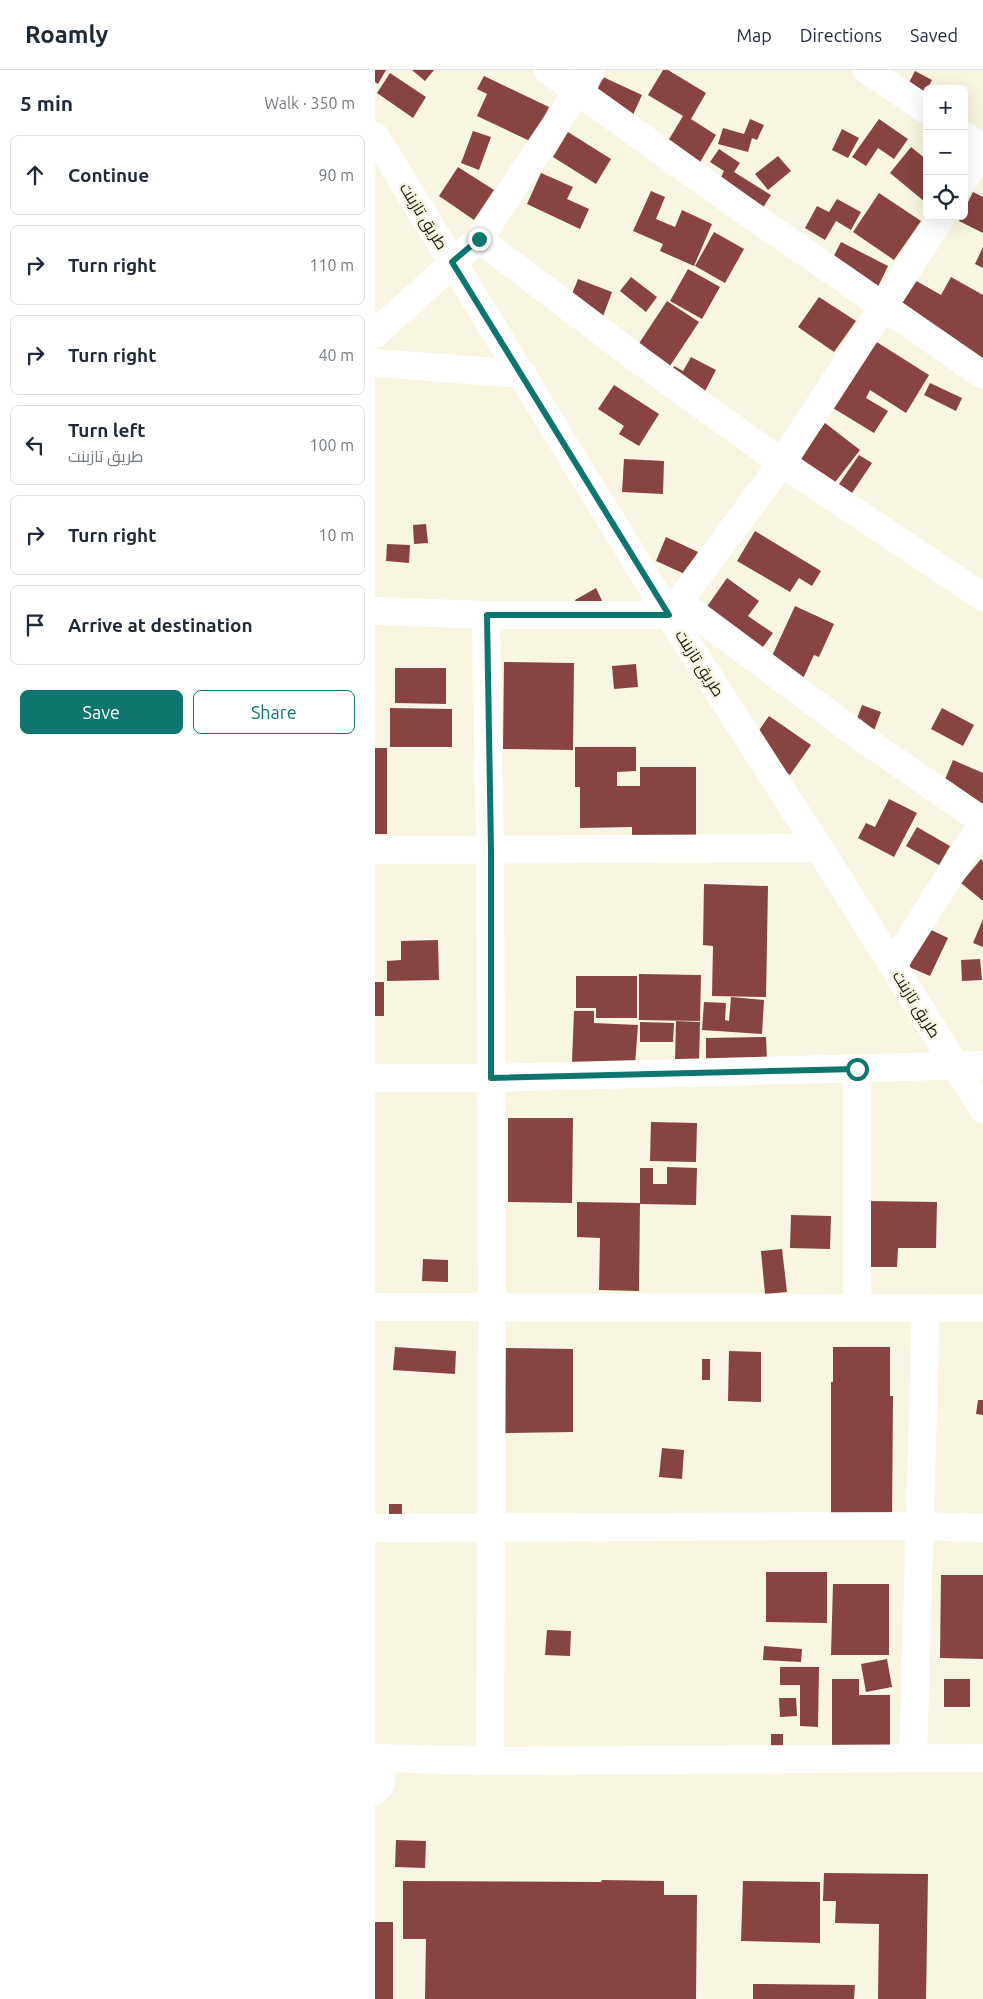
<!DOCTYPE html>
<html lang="en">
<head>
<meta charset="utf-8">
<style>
  :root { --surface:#fff; --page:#f6f6f7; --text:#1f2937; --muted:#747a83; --line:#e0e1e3; --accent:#0f766e }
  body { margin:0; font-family:Ubuntu,Cairo,sans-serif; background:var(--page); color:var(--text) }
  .controls { position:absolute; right:15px; top:15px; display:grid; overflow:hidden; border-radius:8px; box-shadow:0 5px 20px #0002 }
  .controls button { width:45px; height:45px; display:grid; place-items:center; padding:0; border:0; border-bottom:1px solid var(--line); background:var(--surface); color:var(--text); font:25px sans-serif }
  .stop { position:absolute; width:15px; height:15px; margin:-11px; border:4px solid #0f766e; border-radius:50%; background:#fff }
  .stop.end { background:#0f766e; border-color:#fff; box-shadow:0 1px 5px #0008 }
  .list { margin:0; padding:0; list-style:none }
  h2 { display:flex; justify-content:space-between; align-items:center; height:65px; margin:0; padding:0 20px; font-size:21px }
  h2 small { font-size:16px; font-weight:400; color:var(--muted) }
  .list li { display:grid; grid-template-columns:32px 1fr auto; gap:15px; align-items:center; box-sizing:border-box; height:80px; margin:0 10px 10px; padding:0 10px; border:1px solid var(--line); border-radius:8px }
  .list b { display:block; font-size:19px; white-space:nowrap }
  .list p { margin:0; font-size:16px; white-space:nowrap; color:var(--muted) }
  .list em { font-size:16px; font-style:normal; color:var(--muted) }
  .actions { display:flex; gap:10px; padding:15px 20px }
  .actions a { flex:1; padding:11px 0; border:1px solid var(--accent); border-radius:8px; text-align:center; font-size:18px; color:var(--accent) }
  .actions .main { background:var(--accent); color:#fff }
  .icon { flex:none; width:28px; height:28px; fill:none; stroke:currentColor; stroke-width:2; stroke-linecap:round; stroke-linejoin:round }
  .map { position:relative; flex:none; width:608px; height:1929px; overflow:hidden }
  header { display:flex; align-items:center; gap:30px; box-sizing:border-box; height:70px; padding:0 25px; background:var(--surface); border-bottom:1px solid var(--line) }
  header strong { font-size:24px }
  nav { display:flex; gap:28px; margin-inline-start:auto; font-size:18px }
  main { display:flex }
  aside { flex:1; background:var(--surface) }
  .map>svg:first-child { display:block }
  .building { fill:#874440 }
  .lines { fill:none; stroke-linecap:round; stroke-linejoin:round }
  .minor { stroke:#fff; stroke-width:28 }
  .tertiary { stroke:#fff; stroke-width:28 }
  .route { stroke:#0f766e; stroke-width:6 }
  .labels { text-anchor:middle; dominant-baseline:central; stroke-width:5; stroke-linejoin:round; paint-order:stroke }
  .street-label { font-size:16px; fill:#1c1b14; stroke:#f8f5e2 }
</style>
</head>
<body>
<header>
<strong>Roamly</strong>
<nav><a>Map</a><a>Directions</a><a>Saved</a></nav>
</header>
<main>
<aside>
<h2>5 min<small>Walk · 350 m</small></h2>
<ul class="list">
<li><svg class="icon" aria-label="ahead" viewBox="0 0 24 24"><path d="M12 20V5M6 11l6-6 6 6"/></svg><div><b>Continue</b></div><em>90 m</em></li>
<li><svg class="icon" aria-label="right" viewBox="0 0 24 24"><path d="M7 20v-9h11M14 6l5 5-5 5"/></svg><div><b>Turn right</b></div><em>110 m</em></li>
<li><svg class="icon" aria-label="right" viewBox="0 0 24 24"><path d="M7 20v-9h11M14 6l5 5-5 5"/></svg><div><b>Turn right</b></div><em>40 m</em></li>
<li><svg class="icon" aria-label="left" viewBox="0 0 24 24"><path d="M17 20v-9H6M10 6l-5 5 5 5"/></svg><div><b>Turn left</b><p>طريق تازبنت</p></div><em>100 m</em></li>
<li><svg class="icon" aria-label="right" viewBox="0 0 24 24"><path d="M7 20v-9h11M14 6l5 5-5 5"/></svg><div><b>Turn right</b></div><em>10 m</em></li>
<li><svg class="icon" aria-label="arrive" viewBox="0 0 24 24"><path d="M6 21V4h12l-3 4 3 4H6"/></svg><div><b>Arrive at destination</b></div></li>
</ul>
<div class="actions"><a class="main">Save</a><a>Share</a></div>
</aside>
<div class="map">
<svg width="608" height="1929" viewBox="0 0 608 1929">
  <rect width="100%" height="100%" fill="#f8f5e2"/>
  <g class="building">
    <path d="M0,0H11L3,14L0,12Z"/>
    <path d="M37,0H59L50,11Z"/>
    <path d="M288,0H293L331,23L316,49L341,65L314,111L281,91L308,46L273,25Z"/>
    <path d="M540,1L557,10L543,36L526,28Z"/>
    <path d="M15,3L51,27L38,48L2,23Z"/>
    <path d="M109,6L174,37L157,72L102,46L112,24L102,19Z"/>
    <path d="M228,7L267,25L253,56L214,38Z"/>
    <path d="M375,49L389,55L382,70L377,68L373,82L343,74L348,58L369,64Z"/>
    <path d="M504,49L533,69L519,89L503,78L491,96L477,87Z"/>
    <path d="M467,59L484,68L473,88L457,80Z"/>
    <path d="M98,61L116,67L104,100L86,93Z"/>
    <path d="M193,62L236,89L221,114L178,87Z"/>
    <path d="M536,77L552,90L550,132L515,103Z"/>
    <path d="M344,79L365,93L359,102L396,125L377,155L344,111L349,101L335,92Z"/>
    <path d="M403,86L416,101L393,120L380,104Z"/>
    <path d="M83,97L119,120L99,150L64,126Z"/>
    <path d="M166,103L198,117L192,129L214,139L205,159L152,134Z"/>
    <path d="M276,121L290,127L281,149L300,157L307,140L337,154L319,196L285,181L288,174L258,161Z"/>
    <path d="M598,122L608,127V163L584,151L586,146H589V140Z"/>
    <path d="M504,123L546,151L519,190L478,162Z"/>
    <path d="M462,129L486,142L476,160L461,151L450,170L430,158L442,136L454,142Z"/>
    <path d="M339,162L369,179L350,213L320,196Z"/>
    <path d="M466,172L513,196L498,227L450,203Z"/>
    <path d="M608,177V198L600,194Z"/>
    <path d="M313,199L345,217L327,249L295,231Z"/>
    <path d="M256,207L282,227L271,242L245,221Z"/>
    <path d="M576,207L608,225V296L522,238L538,209L566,225Z"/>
    <path d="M203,209L237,222L226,252L191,239Z"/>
    <path d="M444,227L481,251L459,282L423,257Z"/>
    <path d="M292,231L324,252L287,308L255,287Z"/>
    <path d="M500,271L554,305L531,343L495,320L491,328L513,341L499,363L458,338Z"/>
    <path d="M316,287L341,300L324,333L290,314L299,296L308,301Z"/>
    <path d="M555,313L587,328L581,341L549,325Z"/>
    <path d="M239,315L284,344L264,376L244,364L249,356L223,339Z"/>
    <path d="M450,353L485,380L454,420L410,405Z"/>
    <path d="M484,385L497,393L477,423L464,414Z"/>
    <path d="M249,389L289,391L288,424L247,422Z"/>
    <path d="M51,454L53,473L39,474L38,455Z"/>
    <path d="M380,461L446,501L437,516L424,508L415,522L362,491Z"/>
    <path d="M291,467L323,482L312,505L281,491Z"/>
    <path d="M12,474L35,475L34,493L11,491Z"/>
    <path d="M352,508L384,531L373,546L398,563L380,588L324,548Z"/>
    <path d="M221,518L229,535L209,546L200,530Z"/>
    <path d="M420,536L459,554L444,587L439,585L425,615L391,599Z"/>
    <path d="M129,592L199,593L198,680L128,679Z"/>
    <path d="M261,594L263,617L239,619L237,596Z"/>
    <path d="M20,598H71V634L20,633Z"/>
    <path d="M487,635L506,642L494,674L475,667Z"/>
    <path d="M15,638L77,639V677H15Z"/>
    <path d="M567,638L599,655L588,676L556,659Z"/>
    <path d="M394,646L436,675L415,705L373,676Z"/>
    <path d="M200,677H261V701L242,702V716H265V697H321V767H257V757L205,758V717H200Z"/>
    <rect x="0" y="678" width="12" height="86"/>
    <path d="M578,690L608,703V739L564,724Z"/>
    <path d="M514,729L542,743L519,787L483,768L491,753L500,757Z"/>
    <path d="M542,757L575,776L564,795L531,776Z"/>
    <path d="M606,789L608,791V831L586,813Z"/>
    <path d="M329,814L393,816L391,927L337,926L338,876L328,875Z"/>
    <path d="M608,849V877L598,873Z"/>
    <path d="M552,858L573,868L555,906L534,897Z"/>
    <path d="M63,870L64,910L12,911V891L26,890V871Z"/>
    <path d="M605,889L607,910L587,911L586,890Z"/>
    <path d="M264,904L326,905L325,951L264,950Z"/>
    <path d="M201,906H262V948H221V938H201Z"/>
    <rect x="0" y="912" width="9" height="34"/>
    <path d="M356,927L389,930L387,964L327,960L329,932L351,933L350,950L354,951Z"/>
    <path d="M199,941H219V953L263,955L260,995L197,992Z"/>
    <path d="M301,951L325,952L324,992H300Z"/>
    <path d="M265,952L299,953L298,972H265Z"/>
    <path d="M391,967L392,990L331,991V968Z"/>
    <path d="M133,1048H198L197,1133L133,1132Z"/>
    <path d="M276,1052L322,1053L321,1092L275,1091Z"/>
    <path d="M292,1097L322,1098L321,1135L265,1134L264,1221L224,1220L225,1168L202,1167V1132L265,1133V1098H278V1114H292Z"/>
    <path d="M494,1131L562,1132L561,1178H523L522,1197H493Z"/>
    <path d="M416,1145L456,1146L455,1179L415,1178Z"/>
    <path d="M407,1179L412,1222L390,1224L386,1181Z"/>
    <path d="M48,1189L73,1190V1212L47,1211Z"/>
    <path d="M20,1277L81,1281L80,1304L18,1300Z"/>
    <path d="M458,1277H515V1326H518L517,1450H456V1312H458Z"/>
    <path d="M127,1278L198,1279V1362L126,1363Z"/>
    <path d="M354,1281L386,1282V1332L353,1331Z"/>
    <rect x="327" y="1289" width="8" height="21"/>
    <path d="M603,1330H608V1345L601,1344Z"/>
    <path d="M287,1378L309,1380L307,1409L284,1407Z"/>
    <path d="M14,1434H27V1449L14,1450Z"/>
    <path d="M391,1502H452V1553L391,1552Z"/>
    <path d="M566,1505H608V1589L565,1588Z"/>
    <path d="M458,1514H514V1585H456Z"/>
    <path d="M172,1560L196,1561L195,1586L170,1585Z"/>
    <path d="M389,1576L427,1579L426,1592L388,1590Z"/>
    <path d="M512,1589L517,1617L491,1622L486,1594Z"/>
    <path d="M405,1597H444L443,1657L425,1656V1615H405Z"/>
    <path d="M457,1609H484V1625H515V1680H457Z"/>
    <rect x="569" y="1609" width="26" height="28"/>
    <path d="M404,1628H421L422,1646L405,1647Z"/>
    <path d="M396,1664H408V1680L396,1679Z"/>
    <path d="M21,1770L51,1771L50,1798L20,1797Z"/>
    <path d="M449,1803L553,1804L551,1929H503L504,1854L460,1853L461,1831H448Z"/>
    <path d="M227,1810L289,1811V1825H322L321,1929H50L51,1869H28V1811L226,1812Z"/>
    <path d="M368,1811L445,1812V1873L366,1871Z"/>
    <rect x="0" y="1852" width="18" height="77"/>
    <path d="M378,1914L480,1915L479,1929H378Z"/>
  </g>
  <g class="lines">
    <g class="minor">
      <path d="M173,0L366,138L608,305"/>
      <path d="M492,0L552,40"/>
      <path d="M589,66L608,78"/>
      <path d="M589,110L608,80"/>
      <path d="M104,169L264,290L407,393L608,527"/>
      <path d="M0,264L104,169L217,0"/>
      <path d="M0,293L147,304"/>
      <path d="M304,532L487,668L608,751"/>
      <path d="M0,541L111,545H294L407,393L567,146"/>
      <path d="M111,545L115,780L117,1237L115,1691"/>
      <path d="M0,780L444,778"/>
      <path d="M518,895L608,753"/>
      <path d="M482,999V1237"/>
      <path d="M0,1008H116L608,995"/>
      <path d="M0,1237L608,1238"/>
      <path d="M0,1458L545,1456L608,1458"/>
      <path d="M0,1688L115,1691L608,1688"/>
      <path d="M538,1688L551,1238"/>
      <path d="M0,1721L6,1714L7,1688"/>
    </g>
    <path class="tertiary" d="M0,66L294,545L444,778L608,1039"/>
  </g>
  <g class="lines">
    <path class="route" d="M104,169L77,192L294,545H112L116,780V1008L482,999"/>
  </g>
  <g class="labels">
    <g class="street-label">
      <text transform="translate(49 146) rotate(58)">طريق تازبنت</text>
      <text transform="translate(325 593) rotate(57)">طريق تازبنت</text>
      <text transform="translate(542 934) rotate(58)">طريق تازبنت</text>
    </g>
  </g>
</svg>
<div class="controls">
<button>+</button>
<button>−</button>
<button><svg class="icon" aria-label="locate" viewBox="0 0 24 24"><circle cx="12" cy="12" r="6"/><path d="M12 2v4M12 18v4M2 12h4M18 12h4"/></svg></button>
</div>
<div class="stop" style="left:482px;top:999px"></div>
<div class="stop end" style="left:104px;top:169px"></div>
</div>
</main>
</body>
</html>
